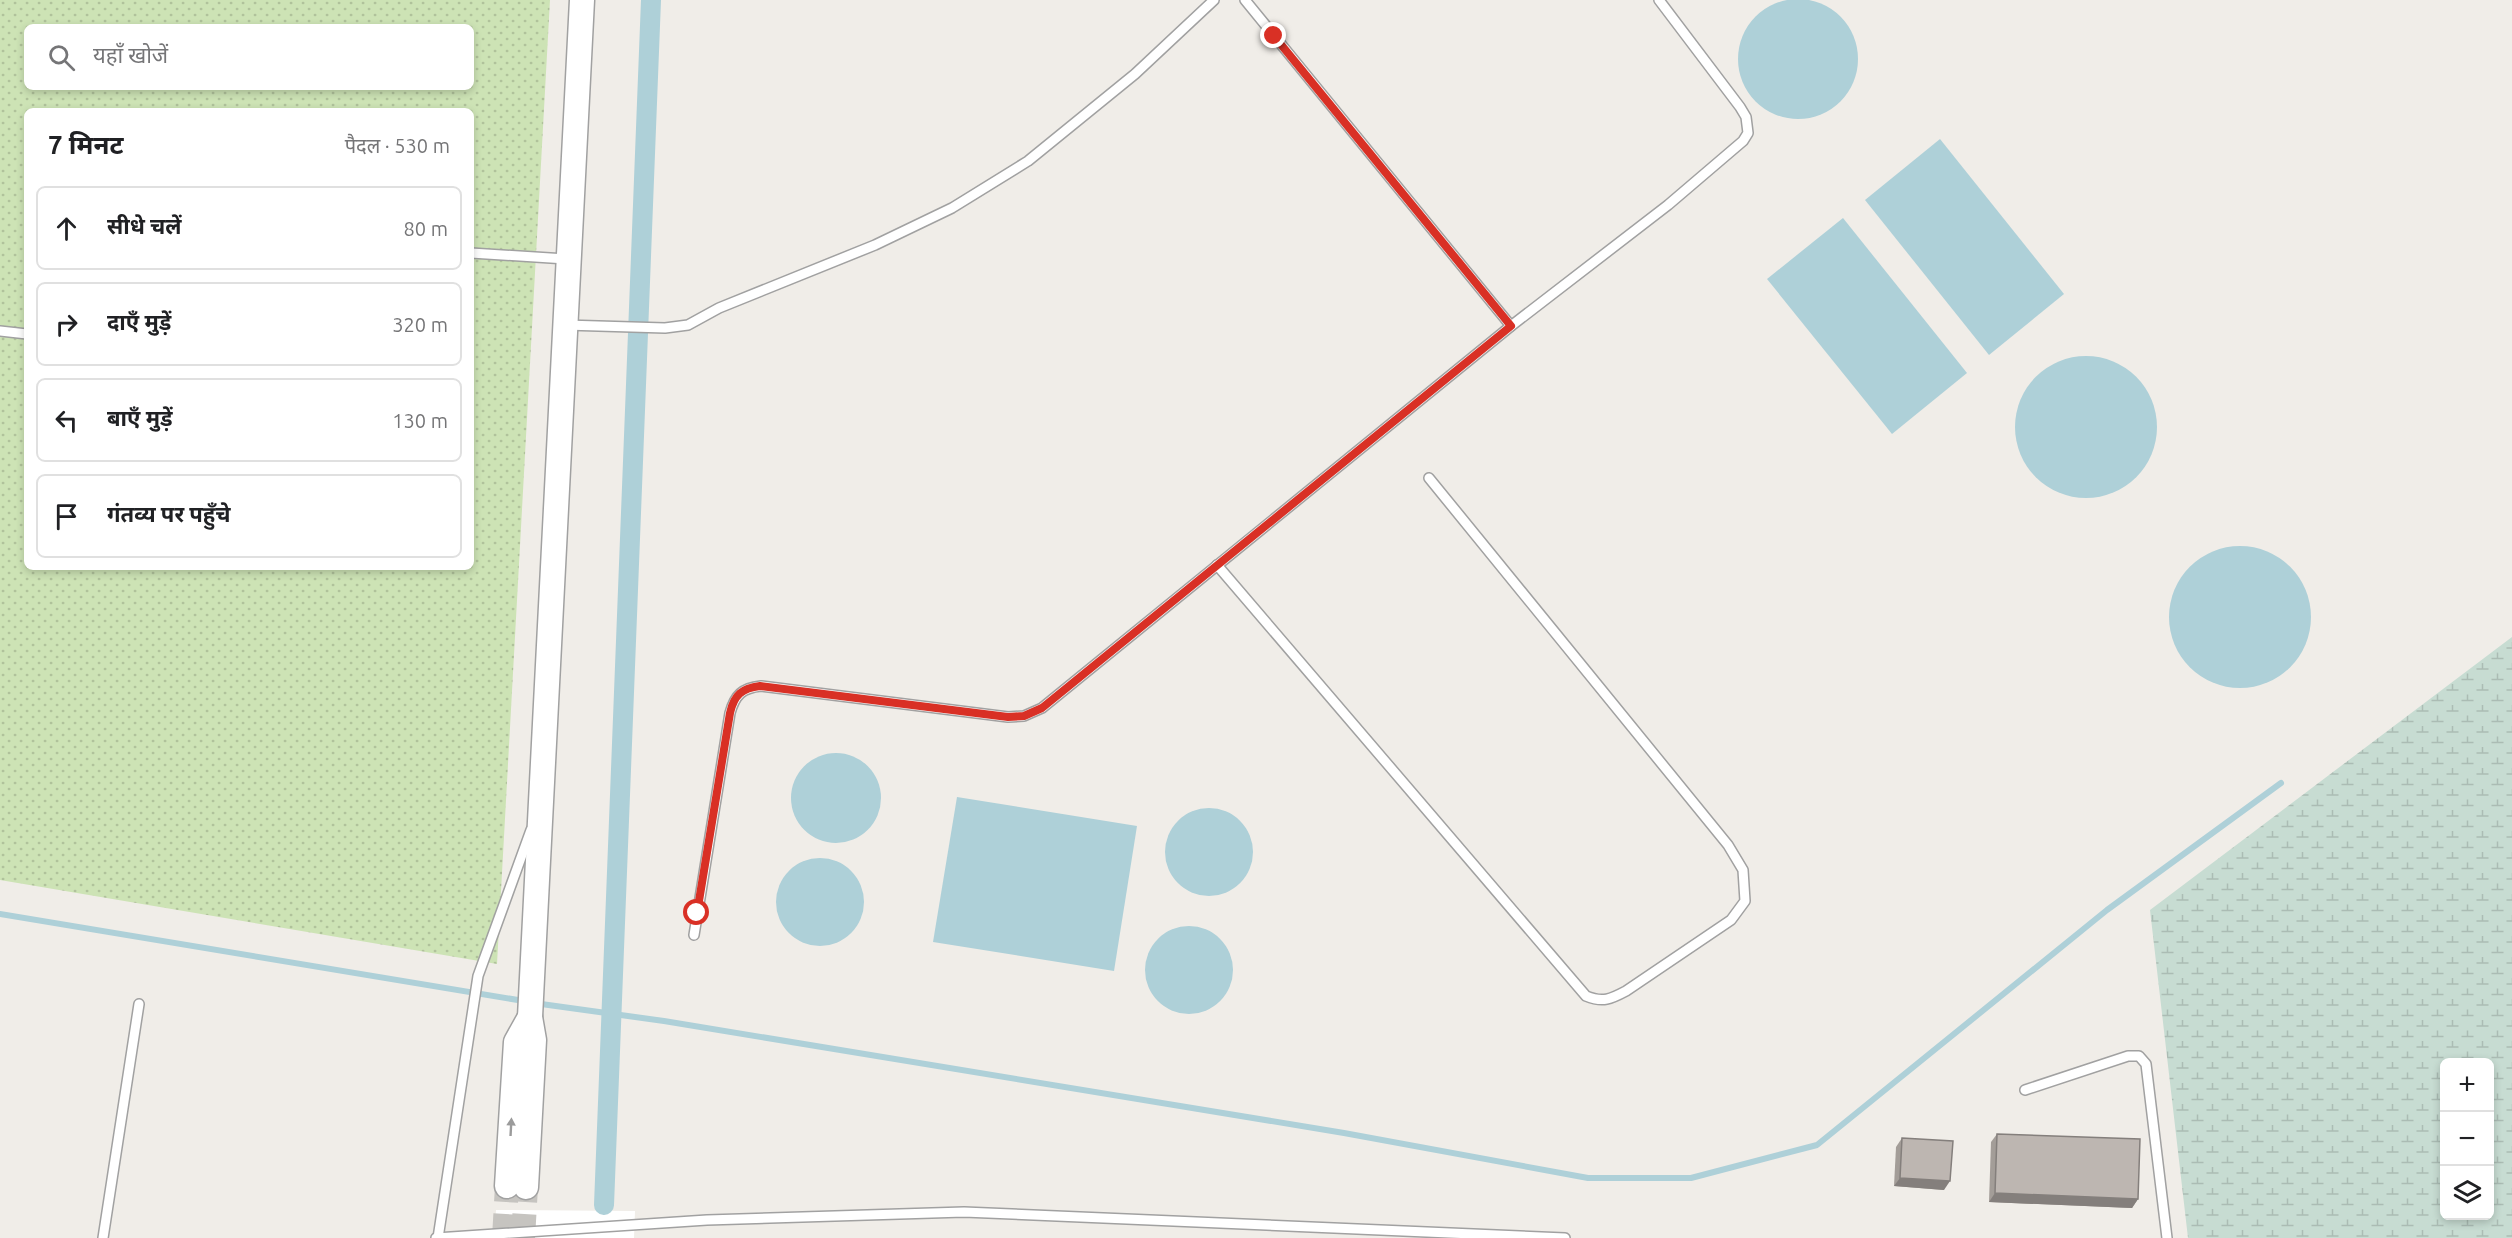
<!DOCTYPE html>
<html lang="hi">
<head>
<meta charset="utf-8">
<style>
  :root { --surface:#fff; --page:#f6f6f6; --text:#202124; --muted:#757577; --line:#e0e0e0 }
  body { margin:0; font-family:Ubuntu,"Noto Sans Devanagari",sans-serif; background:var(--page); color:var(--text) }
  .controls { position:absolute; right:18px; bottom:18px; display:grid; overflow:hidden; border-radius:9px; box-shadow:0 3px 9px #0003 }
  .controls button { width:54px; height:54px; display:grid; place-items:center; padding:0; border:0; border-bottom:2px solid var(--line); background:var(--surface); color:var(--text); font:30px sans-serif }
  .stop { position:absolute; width:18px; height:18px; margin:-14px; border:4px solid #d93025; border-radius:50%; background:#fff }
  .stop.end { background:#d93025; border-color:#fff; box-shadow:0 2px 6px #0008 }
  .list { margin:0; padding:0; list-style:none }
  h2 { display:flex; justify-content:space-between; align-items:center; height:78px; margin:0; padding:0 24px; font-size:26px }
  h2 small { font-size:20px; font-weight:400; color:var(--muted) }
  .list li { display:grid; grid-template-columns:39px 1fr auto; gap:18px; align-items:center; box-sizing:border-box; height:84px; margin:0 12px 12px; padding:0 12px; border:2px solid var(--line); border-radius:9px }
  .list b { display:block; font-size:22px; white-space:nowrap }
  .list em { font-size:20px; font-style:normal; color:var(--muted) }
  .icon { flex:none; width:33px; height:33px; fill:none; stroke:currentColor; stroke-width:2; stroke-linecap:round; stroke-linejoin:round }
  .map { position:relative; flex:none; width:2512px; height:1238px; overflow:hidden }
  .search { position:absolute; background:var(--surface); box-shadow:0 3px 9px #0003; left:24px; top:24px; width:450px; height:66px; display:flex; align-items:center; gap:15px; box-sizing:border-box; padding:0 21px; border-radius:9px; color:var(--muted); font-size:22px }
  .panel { position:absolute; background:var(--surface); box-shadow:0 3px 9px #0003; left:24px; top:108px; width:450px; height:462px; border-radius:9px }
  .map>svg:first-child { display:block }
  .grass { fill:url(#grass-dots); fill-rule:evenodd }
  .wetland { fill:url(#wetland-marsh); fill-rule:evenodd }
  .water { fill:#aed0d8 }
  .pier { fill:#fff }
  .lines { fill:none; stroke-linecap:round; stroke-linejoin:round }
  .stream { stroke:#aed0d8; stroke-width:6 }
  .canal { stroke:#aed0d8; stroke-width:20 }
  .tertiary-tunnel { stroke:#c6c4c0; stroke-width:24; stroke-dasharray:24 12; stroke-linecap:butt }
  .service-casing { stroke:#a1a1a1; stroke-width:12 }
  .tertiary-casing { stroke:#a1a1a1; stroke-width:27 }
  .service { stroke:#fff; stroke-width:9 }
  .tertiary { stroke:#fff; stroke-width:24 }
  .wall { fill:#a39d98 }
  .shaded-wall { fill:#847f7c }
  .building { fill:#bdb6b1; stroke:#847f7c; stroke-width:1.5 }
  .oneway { fill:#9b9b9b }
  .route { stroke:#d93025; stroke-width:8 }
</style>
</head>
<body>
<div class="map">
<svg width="2512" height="1238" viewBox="0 0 2512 1238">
  <defs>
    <pattern id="grass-dots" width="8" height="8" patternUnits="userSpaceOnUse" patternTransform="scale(1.5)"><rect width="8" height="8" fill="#cde3b5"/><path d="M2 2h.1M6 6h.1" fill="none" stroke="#b0c29b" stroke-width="1.8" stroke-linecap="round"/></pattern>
    <pattern id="wetland-marsh" width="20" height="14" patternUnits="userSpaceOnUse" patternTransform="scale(1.5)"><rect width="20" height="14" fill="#c7dcd2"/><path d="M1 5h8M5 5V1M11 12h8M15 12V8" fill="none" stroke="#abbcb4"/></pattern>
  </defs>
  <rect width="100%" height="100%" fill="#f0ede8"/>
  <path class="grass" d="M0,0H550L497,964L0,880ZM27,27H471V87H27ZM27,111H471V567H27Z"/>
  <path class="wetland" d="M2512,637V1238H2188L2150,910ZM2444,1062H2490V1216H2444Z"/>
  <g class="water">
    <circle cx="1798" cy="59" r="60"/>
    <path d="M1940,139L2064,294L1989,355L1865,200Z"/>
    <path d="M1843,218L1967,373L1892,434L1767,279Z"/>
    <circle cx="2086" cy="427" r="71"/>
    <circle cx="2240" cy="617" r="71"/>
    <circle cx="836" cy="798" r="45"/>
    <path d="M957,797L1137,826L1114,971L933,942Z"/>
    <circle cx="1209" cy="852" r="44"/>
    <circle cx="820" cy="902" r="44"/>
    <circle cx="1189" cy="970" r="44"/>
  </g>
  <path class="pier" d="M496,1210L635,1211L634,1238H494Z"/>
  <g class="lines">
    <g class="stream">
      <path d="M0,914L524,1001"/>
      <path d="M534,1003L664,1021L1344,1133L1588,1178H1691L1817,1145L2107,910L2281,783"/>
    </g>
    <path class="canal" d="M604,1205L651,0"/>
    <g class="tertiary-tunnel">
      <path d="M504,1238L507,1186"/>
      <path d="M523,1238L526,1187"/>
    </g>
    <g class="service-casing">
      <g id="service">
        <path d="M471,253L566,259"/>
        <path d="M565,325L665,328L688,325L719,308L875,245L952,208L1028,161L1135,74L1214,0"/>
        <path d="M1511,326L1668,205L1743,141L1748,133L1746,117L1740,107L1659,0"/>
        <path d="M0,331L27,334"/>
        <path d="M1217,565L1586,996C1603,1003 1611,999 1626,991L1731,920L1745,901L1743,870L1728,845L1429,478"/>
        <path d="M694,935L730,713C735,695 742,688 761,686L1008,717L1024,716L1042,708L1511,326L1245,0"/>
        <path d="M2025,1090L2128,1056H2139L2146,1064L2167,1238"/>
        <path d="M103,1238L139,1004"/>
        <path d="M436,1238L707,1220L964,1212L1565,1238"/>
        <path d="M438,1238L478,976L531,830"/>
      </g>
    </g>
    <g class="tertiary-casing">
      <g id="tertiary">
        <path d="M507,1186L516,1042L530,1017"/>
        <path d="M526,1187L534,1040L530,1017L582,0"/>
      </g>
    </g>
    <use href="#service" class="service"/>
    <use href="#tertiary" class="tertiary"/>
  </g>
  <g class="wall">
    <path d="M1997,1134L2138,1199L2132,1208L1989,1202L1991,1142Z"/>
    <path d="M1902,1138L1944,1190L1894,1186L1896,1147Z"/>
  </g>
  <g class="shaded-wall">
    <path d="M1900,1178L1950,1181L1944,1190L1894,1186Z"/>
    <path d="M1995,1193L2138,1199L2132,1208L1989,1202Z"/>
  </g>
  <g class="building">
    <path d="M1997,1134L2140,1139L2138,1199L1995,1193Z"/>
    <path d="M1902,1138L1953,1141L1950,1181L1900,1178Z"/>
  </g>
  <defs><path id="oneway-solid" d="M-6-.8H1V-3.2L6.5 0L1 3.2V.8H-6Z" transform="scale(1.5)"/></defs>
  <use class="oneway" href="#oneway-solid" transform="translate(511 1127) rotate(-87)"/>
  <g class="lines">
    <path class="route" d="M697,913L730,713C734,695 742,688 760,686L1008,717L1024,716L1042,708L1511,326L1274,36"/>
  </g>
</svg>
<div class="controls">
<button>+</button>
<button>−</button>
<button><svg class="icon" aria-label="layers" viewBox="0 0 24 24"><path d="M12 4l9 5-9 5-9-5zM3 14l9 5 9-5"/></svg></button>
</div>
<div class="stop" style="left:697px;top:913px"></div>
<div class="stop end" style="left:1274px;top:36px"></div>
<div class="search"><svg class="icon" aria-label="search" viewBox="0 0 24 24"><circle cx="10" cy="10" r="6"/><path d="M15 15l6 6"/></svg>यहाँ खोजें</div>
<section class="panel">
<h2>7 मिनट<small>पैदल · 530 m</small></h2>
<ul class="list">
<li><svg class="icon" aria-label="ahead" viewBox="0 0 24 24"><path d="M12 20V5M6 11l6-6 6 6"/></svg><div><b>सीधे चलें</b></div><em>80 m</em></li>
<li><svg class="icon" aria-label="right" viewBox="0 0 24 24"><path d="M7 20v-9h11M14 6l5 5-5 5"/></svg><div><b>दाएँ मुड़ें</b></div><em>320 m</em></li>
<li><svg class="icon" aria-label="left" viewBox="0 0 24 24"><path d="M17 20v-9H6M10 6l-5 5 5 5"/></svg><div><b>बाएँ मुड़ें</b></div><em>130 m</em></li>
<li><svg class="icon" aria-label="arrive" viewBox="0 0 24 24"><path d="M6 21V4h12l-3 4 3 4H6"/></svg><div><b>गंतव्य पर पहुँचे</b></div></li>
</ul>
</section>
</div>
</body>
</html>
